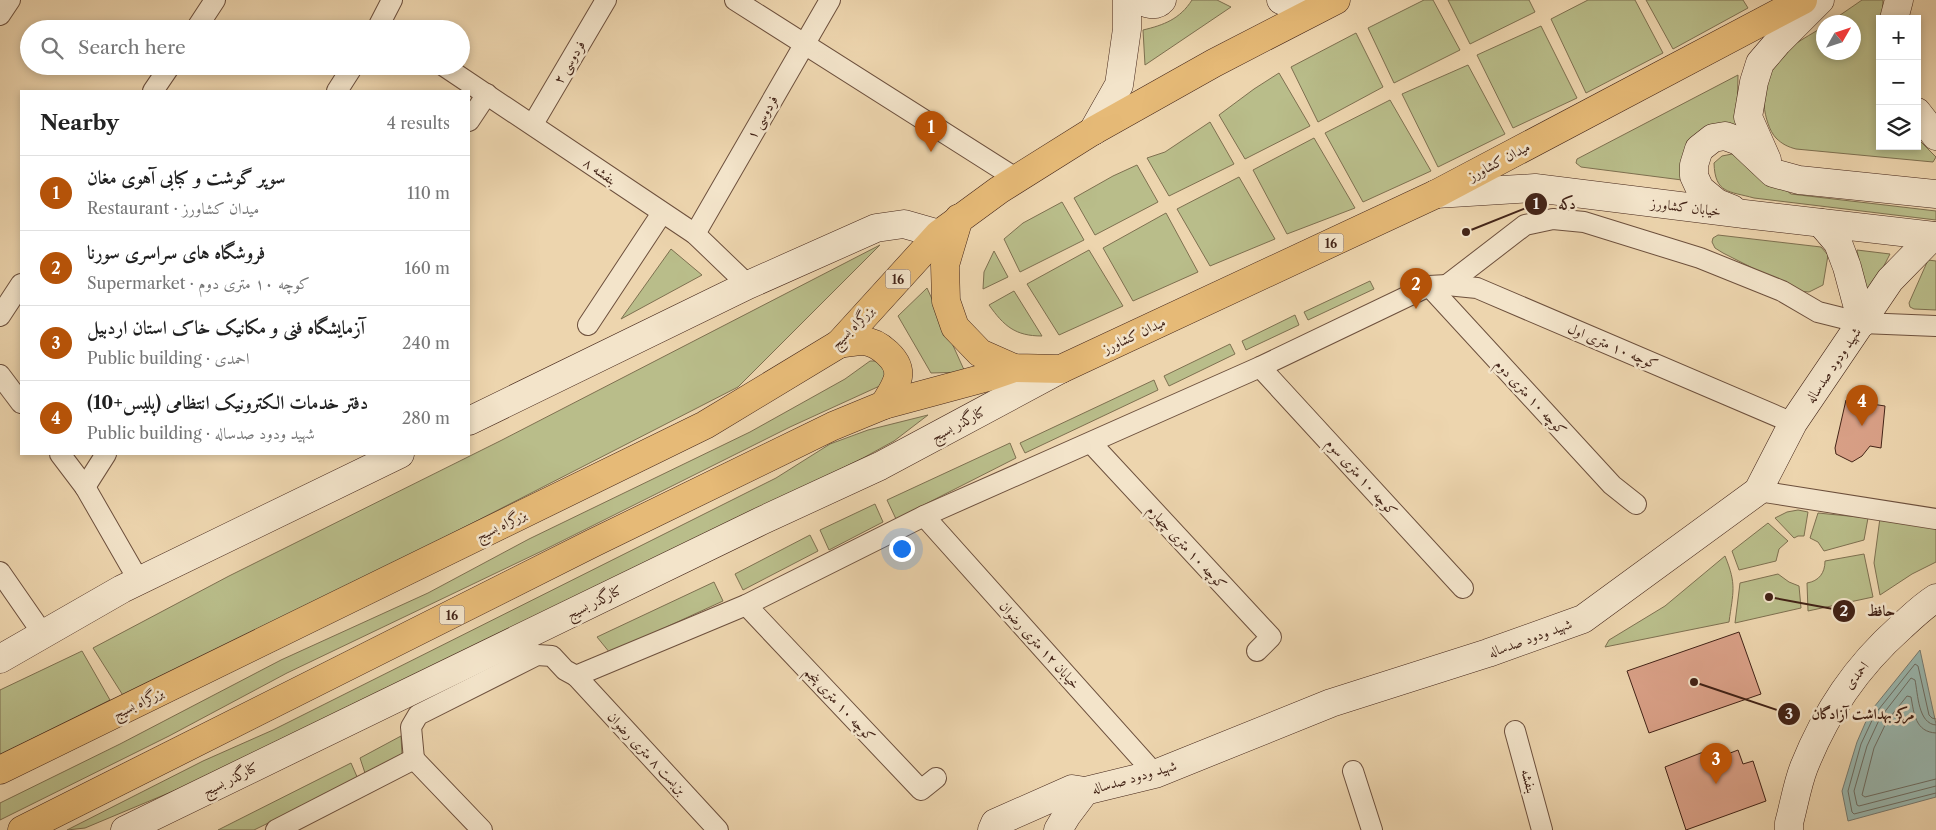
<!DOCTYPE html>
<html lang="en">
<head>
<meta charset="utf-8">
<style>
  :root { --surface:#fff; --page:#f6f6f6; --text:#222; --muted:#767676; --line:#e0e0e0; --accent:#b45309 }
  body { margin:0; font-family:"Libre Caslon Text",Amiri,serif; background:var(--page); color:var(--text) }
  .controls { position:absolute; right:15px; top:15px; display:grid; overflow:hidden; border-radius:0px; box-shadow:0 2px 8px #0003 }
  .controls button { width:45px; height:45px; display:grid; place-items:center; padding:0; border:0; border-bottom:1px solid var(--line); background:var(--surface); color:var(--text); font:25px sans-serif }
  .compass { position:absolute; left:1816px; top:15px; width:45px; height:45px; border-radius:50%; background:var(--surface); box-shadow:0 2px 8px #0003; rotate:51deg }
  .you { position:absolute; left:901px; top:548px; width:18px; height:18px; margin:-12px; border:4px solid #fff; border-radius:50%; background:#1a73e8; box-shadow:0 0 0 8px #1a73e833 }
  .badge { display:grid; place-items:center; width:32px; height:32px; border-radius:50%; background:var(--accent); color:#fff; font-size:16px; font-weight:700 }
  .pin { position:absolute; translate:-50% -41px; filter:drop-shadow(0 1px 2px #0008) }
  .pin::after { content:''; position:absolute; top:26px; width:18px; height:15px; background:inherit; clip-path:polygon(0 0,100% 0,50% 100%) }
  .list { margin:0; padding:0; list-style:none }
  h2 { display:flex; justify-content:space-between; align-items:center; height:65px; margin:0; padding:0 20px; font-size:21px }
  h2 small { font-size:16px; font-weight:400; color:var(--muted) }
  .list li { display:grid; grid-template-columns:32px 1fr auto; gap:15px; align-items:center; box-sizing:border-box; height:75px; padding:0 20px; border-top:1px solid var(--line) }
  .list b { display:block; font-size:19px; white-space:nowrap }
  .list p { margin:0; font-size:16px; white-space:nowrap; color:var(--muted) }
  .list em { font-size:16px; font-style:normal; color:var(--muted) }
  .icon { flex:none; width:28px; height:28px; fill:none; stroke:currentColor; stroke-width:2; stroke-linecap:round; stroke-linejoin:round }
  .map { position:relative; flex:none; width:1936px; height:830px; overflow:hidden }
  .search { position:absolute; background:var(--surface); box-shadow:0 2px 8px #0003; left:20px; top:20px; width:450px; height:55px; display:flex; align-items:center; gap:12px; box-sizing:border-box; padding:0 18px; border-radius:28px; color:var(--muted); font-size:19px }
  .panel { position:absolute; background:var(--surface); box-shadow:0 2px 8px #0003; left:20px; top:90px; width:450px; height:365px; border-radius:0px }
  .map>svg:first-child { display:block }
  .green { fill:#b9bd8a; stroke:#7e7050 }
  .water { fill:#9ab8b0; stroke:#777c73 }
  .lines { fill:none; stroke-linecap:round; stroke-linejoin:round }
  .shore { stroke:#6e6e64; stroke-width:1 }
  .building { fill:#daa188; stroke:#422317 }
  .street-casing { stroke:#6d503d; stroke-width:22 }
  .secondary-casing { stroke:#422317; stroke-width:29 }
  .highway-casing { stroke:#422317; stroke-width:29 }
  .street { stroke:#f3e4ca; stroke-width:20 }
  .secondary { stroke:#f3e4ca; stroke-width:28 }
  .highway { stroke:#e6ba77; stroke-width:28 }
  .labels { text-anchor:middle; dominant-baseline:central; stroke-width:5; stroke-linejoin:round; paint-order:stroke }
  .shield { fill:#f3e4ca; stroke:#775d4d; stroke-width:1 }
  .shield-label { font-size:12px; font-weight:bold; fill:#422317 }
  .street-label { font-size:14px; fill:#422317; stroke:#f3e4ca }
  .leader { fill:none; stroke:#422317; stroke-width:2 }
  .callout-dot { fill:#422317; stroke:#f3e4ca; stroke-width:2 }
  .mark-label { font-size:15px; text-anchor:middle; font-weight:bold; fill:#fff }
  .callout-label { font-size:15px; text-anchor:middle; font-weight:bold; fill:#422317; stroke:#f3e4ca; stroke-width:5; stroke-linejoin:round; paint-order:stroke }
</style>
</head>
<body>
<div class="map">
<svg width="1936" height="830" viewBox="0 0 1936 830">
  <rect width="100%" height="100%" fill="#edd5ae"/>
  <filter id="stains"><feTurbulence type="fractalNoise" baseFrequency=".004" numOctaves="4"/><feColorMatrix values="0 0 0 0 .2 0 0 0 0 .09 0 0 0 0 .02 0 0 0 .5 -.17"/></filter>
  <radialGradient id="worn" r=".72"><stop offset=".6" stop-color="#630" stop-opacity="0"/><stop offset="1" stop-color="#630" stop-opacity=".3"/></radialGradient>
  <g class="green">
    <path d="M1192,0H1217L1231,7L1145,65L1143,30C1164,25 1180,19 1192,0Z"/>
    <path d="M1424,0H1433L1460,50L1394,83L1368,28Z"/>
    <path d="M1448,0H1529L1535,12L1470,44Z"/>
    <path d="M1588,0H1635L1663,53L1586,93L1551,19Z"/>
    <path d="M1646,0H1743L1748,8L1673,49Z"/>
    <path d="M1862,0H1883L1882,19H1880V146H1917V138L1936,157L1933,162L1796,149C1788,147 1782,144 1776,138C1763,124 1759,85 1769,69C1781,50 1805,38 1823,27L1824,52H1854V22H1830Z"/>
    <path d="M1541,26L1577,98L1513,128L1477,55Z"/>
    <path d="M1356,33L1383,87L1318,122L1291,67Z"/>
    <path d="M1468,65L1505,134L1438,167L1402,94Z"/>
    <path d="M1279,73L1310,126L1245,159L1219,115L1254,89Z"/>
    <path d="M1738,75L1737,125H1729L1682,180L1581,167L1576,163L1577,159Z"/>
    <path d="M1390,100L1431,171L1363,202L1325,133Z"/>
    <path d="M1210,122L1234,164L1169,196L1147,158L1165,152Z"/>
    <path d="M1314,138L1355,208L1287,234L1253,170Z"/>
    <path d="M1732,154L1753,164L1791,194L1936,211V220L1754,198C1729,191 1715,194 1714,163L1722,156Z"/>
    <path d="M1137,165L1158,202L1095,235L1074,198L1113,176Z"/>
    <path d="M1239,177L1275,239L1210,266L1177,209Z"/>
    <path d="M1062,202L1084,240L1020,272L1004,239L1023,223Z"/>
    <path d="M1166,213L1198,272L1133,301L1103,248Z"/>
    <path d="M1718,235L1821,247L1828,255L1823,285L1809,292L1798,291L1723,253L1715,248L1712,242L1713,238Z"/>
    <path d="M880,245L738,387L340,591L124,697L93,648L229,576L502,440Z"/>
    <path d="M671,249L702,275L621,319Z"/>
    <path d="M1089,250L1123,306L1059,335L1027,284Z"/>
    <path d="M1857,250L1890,254L1868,297L1857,251Z"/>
    <path d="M994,251L1008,277L983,289L984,272Z"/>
    <path d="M1928,260L1936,261V310L1914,309L1910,307L1909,303Z"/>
    <path d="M1370,281L1374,289L1308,320L1304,312Z"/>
    <path d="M927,288L965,372L931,373L898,316Z"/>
    <path d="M1014,291L1042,336C1015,336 1004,326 989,305Z"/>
    <path d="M1295,315L1299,325L1246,350L1242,341Z"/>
    <path d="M1230,344L1235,354L1169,386L1164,376Z"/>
    <path d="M870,361H883L889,371L884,384L790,427L542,551L287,673L169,736L0,820V803L120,744L281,660L428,593L529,539L750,432L845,379Z"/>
    <path d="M1154,380L1158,390L1025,453L1020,443Z"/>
    <path d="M928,415L894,441L863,458L226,769L85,828L67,830L203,761L273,730L776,478L830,444L868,430Z"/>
    <path d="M1010,443L1016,458L896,519L887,500Z"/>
    <path d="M875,504L883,522L829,550L820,530Z"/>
    <path d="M1798,510L1808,512L1804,536H1798L1794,538L1775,518L1787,512Z"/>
    <path d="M1818,513L1868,518L1864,540L1824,551L1818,542L1810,538Z"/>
    <path d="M1880,518L1936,525V562L1912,574L1880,595L1874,563Z"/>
    <path d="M1768,523L1788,541L1779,549L1776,561L1739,570L1732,551Z"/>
    <path d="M810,535L818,551L743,590L735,574Z"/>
    <path d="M1864,554L1873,597L1808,611L1807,583C1819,581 1825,573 1825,561Z"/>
    <path d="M1725,556C1737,585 1733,592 1729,622L1605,647L1609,640L1665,606Z"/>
    <path d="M1778,574L1789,582L1799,586L1801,608L1735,623L1740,583Z"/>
    <path d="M714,582L723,601L610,653L597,637Z"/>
    <path d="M82,651L110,700L0,755V690Z"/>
    <path d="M401,736L402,754L365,773L360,758Z"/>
    <path d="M351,763L358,779L254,830H218Z"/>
  </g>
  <path class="water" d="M1920,650L1936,724V797L1848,821L1842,791L1857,742L1870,712Z"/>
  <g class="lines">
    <g class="shore">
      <path d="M1936,719L1932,718L1929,715L1918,666L1915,664L1875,714L1861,744L1848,791L1852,812L1854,814L1936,793"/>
      <path d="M1936,725C1918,724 1918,694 1915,680L1911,678L1880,718L1867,746L1854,791L1857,805L1859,806L1936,786"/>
      <path d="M1936,733C1915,732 1914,713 1911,697L1907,696L1887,721L1874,748L1862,795L1865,797L1936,779"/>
    </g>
  </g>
  <g class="building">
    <path d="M1846,400L1885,406L1881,448L1870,446L1862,456L1852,462L1836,454L1835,448Z"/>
    <path d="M1739,632L1761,694L1649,733L1627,671Z"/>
    <path d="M1721,745L1725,755L1738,750L1743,764L1753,761L1766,801L1686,830L1665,767Z"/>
  </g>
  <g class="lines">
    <g class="street-casing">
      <g id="street">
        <path d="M735,0L1017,179"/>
        <path d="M0,15L10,0"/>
        <path d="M196,29L215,0"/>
        <path d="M377,29L392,0"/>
        <path d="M444,66L695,234L748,285"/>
        <path d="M153,91L170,66"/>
        <path d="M337,91L353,66"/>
        <path d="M469,121L487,94"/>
        <path d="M533,124L606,0"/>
        <path d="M695,234L830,0"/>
        <path d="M1447,285L1525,225L1553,219L1584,222L1700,258L1782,291L1818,312L1862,323L1936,326"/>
        <path d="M1429,286L1612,485L1636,504"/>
        <path d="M0,316L21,284"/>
        <path d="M588,325L662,213"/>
        <path d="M1260,367L1463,588"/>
        <path d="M0,375L21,403"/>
        <path d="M1091,443L1271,637L1257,651"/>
        <path d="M60,454L85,487L139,581"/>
        <path d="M85,487L106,454"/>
        <path d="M1758,491L1936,519"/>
        <path d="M924,516L1155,774"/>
        <path d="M0,572L43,634"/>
        <path d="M746,605L921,790L936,778"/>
        <path d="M576,676L718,830"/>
        <path d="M1515,731L1542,830"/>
        <path d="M414,759L411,727L418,715L537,655L552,656L565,670L576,676L746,605L924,516L1260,367L1429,286L1447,285L1477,288L1793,423"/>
        <path d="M414,759L482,830"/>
        <path d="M1353,771L1372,830"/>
        <path d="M276,830L414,759"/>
      </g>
    </g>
    <g class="secondary-casing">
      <g id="secondary">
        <path d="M1138,0C1146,3 1155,8 1162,0"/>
        <path d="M1281,0L1310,12"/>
        <path d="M1894,19L1899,0"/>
        <path d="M1917,112L1936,136"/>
        <path d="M1093,131L1119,85L1127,29V0"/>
        <path d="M1767,160L1748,117L1754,82L1760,63L1778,42L1820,0"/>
        <path d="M1436,194L1535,188L1744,214L1936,236"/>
        <path d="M1732,209L1717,203L1700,189L1694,176V165L1699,149L1713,138L1725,136L1739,141L1773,173L1799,180L1936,194"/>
        <path d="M1821,223L1838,243L1847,267L1862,323"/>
        <path d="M469,421L748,285L876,228L904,224L939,234"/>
        <path d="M0,659L122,589L400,454"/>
        <path d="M125,830L761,521L880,466L1061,369"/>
        <path d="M992,830L995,823L1072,789L1085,791L1155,774L1331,703L1488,653L1583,619L1758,491L1793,423L1890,280L1933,236"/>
        <path d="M1058,830L1067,815L1085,791"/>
        <path d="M1789,830V823C1794,805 1797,785 1804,767C1826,712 1856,667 1901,627C1912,617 1923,606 1936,598"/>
      </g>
    </g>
    <g class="highway-casing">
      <g id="highway">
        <path d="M959,218L945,265L946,301L955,327L980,353L1014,368L1061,369L1436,194L1803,0"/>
        <path d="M839,344C847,343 855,341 863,341C878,342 901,360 898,377C896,387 889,396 884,405"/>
        <path d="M0,770L705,425L839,344L939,234L999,190L1093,131L1214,63L1336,0"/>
        <path d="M22,830L593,543L833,426L884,405L988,377L1014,368"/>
      </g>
    </g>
    <use href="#street" class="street"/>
    <use href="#secondary" class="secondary"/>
    <use href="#highway" class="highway"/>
  </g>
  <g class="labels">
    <g class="shield">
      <rect x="1318.5" y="233.5" width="25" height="19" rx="4"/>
      <rect x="885.5" y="269.5" width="25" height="19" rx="4"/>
      <rect x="439.5" y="605.5" width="25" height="19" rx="4"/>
    </g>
    <g class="shield-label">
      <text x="1331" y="243">16</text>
      <text x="898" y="279">16</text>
      <text x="452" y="615">16</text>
    </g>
    <g class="street-label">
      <text transform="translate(569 62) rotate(-59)">فردوسی ۲</text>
      <text transform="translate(762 117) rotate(-60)">فردوسی ۱</text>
      <text transform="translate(1499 161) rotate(-28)">میدان کشاورز</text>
      <text transform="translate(600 171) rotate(35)">بنفشه ۸</text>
      <text transform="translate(1686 207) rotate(7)">خیابان کشاورز</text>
      <text transform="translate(852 327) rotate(-45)">بزرگراه بسیج</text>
      <text transform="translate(1134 335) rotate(-25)">میدان کشاورز</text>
      <text transform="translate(1613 346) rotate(23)">کوچه ۱۰ متری اول</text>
      <text transform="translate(1833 365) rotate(-56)">شهید ودود صدساله</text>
      <text transform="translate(1531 397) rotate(47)">کوچه ۱۰ متری دوم</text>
      <text transform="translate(958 424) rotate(-28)">کنارگذر بسیج</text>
      <text transform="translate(1362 477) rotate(48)">کوچه ۱۰ متری سوم</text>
      <text transform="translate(501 525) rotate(-26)">بزرگراه بسیج</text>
      <text transform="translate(1187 547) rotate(47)">کوچه ۱۰ متری چهارم</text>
      <text transform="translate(594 602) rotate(-26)">کنارگذر بسیج</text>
      <text transform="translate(1530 638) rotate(-20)">شهید ودود صدساله</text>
      <text transform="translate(1040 645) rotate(48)">خیابان ۱۲ متری رضوان</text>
      <text transform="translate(1856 675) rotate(-51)">احمدی</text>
      <text transform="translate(138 703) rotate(-26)">بزرگراه بسیج</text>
      <text transform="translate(840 704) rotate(47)">کوچه ۱۰ متری پنجم</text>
      <text transform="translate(647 753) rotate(47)">بن‌بست ۸ متری رضوان</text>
      <text transform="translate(1134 777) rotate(-16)">شهید ودود صدساله</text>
      <text transform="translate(230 779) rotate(-26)">کنارگذر بسیج</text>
      <text transform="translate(1529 781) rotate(75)">بنفشه</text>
    </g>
  </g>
  <path class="leader" d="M1466 232L1536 204M1769 597L1844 611M1694 682L1789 714"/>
  <g class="callout-dot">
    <circle cx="1466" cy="232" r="5"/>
    <circle cx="1769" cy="597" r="5"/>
    <circle cx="1694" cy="682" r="5"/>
    <circle cx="1536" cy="204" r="12"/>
    <circle cx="1844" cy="611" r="12"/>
    <circle cx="1789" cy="714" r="12"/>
  </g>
  <g class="mark-label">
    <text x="1536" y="209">1</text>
    <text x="1844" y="616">2</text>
    <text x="1789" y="719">3</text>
  </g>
  <g class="callout-label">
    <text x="1567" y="209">دکه</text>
    <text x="1881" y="616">حافظ</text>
    <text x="1863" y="719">مرکز بهداشت آزادگان</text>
  </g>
  <rect width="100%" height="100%" filter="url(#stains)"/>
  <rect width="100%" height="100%" fill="url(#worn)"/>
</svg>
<div class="controls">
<button>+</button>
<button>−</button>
<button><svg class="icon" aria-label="layers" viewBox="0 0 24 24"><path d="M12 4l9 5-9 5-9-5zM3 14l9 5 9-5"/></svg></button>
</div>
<svg class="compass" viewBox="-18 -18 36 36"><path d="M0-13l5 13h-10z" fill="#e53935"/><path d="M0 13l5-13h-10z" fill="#767676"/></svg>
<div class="you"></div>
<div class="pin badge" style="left:931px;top:152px">1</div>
<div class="pin badge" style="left:1416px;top:309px">2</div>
<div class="pin badge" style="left:1716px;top:784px">3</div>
<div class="pin badge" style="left:1862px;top:426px">4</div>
<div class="search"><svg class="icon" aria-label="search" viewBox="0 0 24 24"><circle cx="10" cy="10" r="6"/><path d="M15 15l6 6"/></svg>Search here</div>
<section class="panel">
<h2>Nearby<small>4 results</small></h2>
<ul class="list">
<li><span class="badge">1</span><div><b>سوپر گوشت و کبابی آهوی مغان</b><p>Restaurant · میدان کشاورز</p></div><em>110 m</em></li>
<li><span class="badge">2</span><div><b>فروشگاه های سراسری سورنا</b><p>Supermarket · کوچه ۱۰ متری دوم</p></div><em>160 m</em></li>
<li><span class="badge">3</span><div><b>آزمایشگاه فنی و مکانیک خاک استان اردبیل</b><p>Public building · احمدی</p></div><em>240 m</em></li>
<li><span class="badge">4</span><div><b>دفتر خدمات الکترونیک انتظامی (پلیس+10)</b><p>Public building · شهید ودود صدساله</p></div><em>280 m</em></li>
</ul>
</section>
</div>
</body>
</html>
